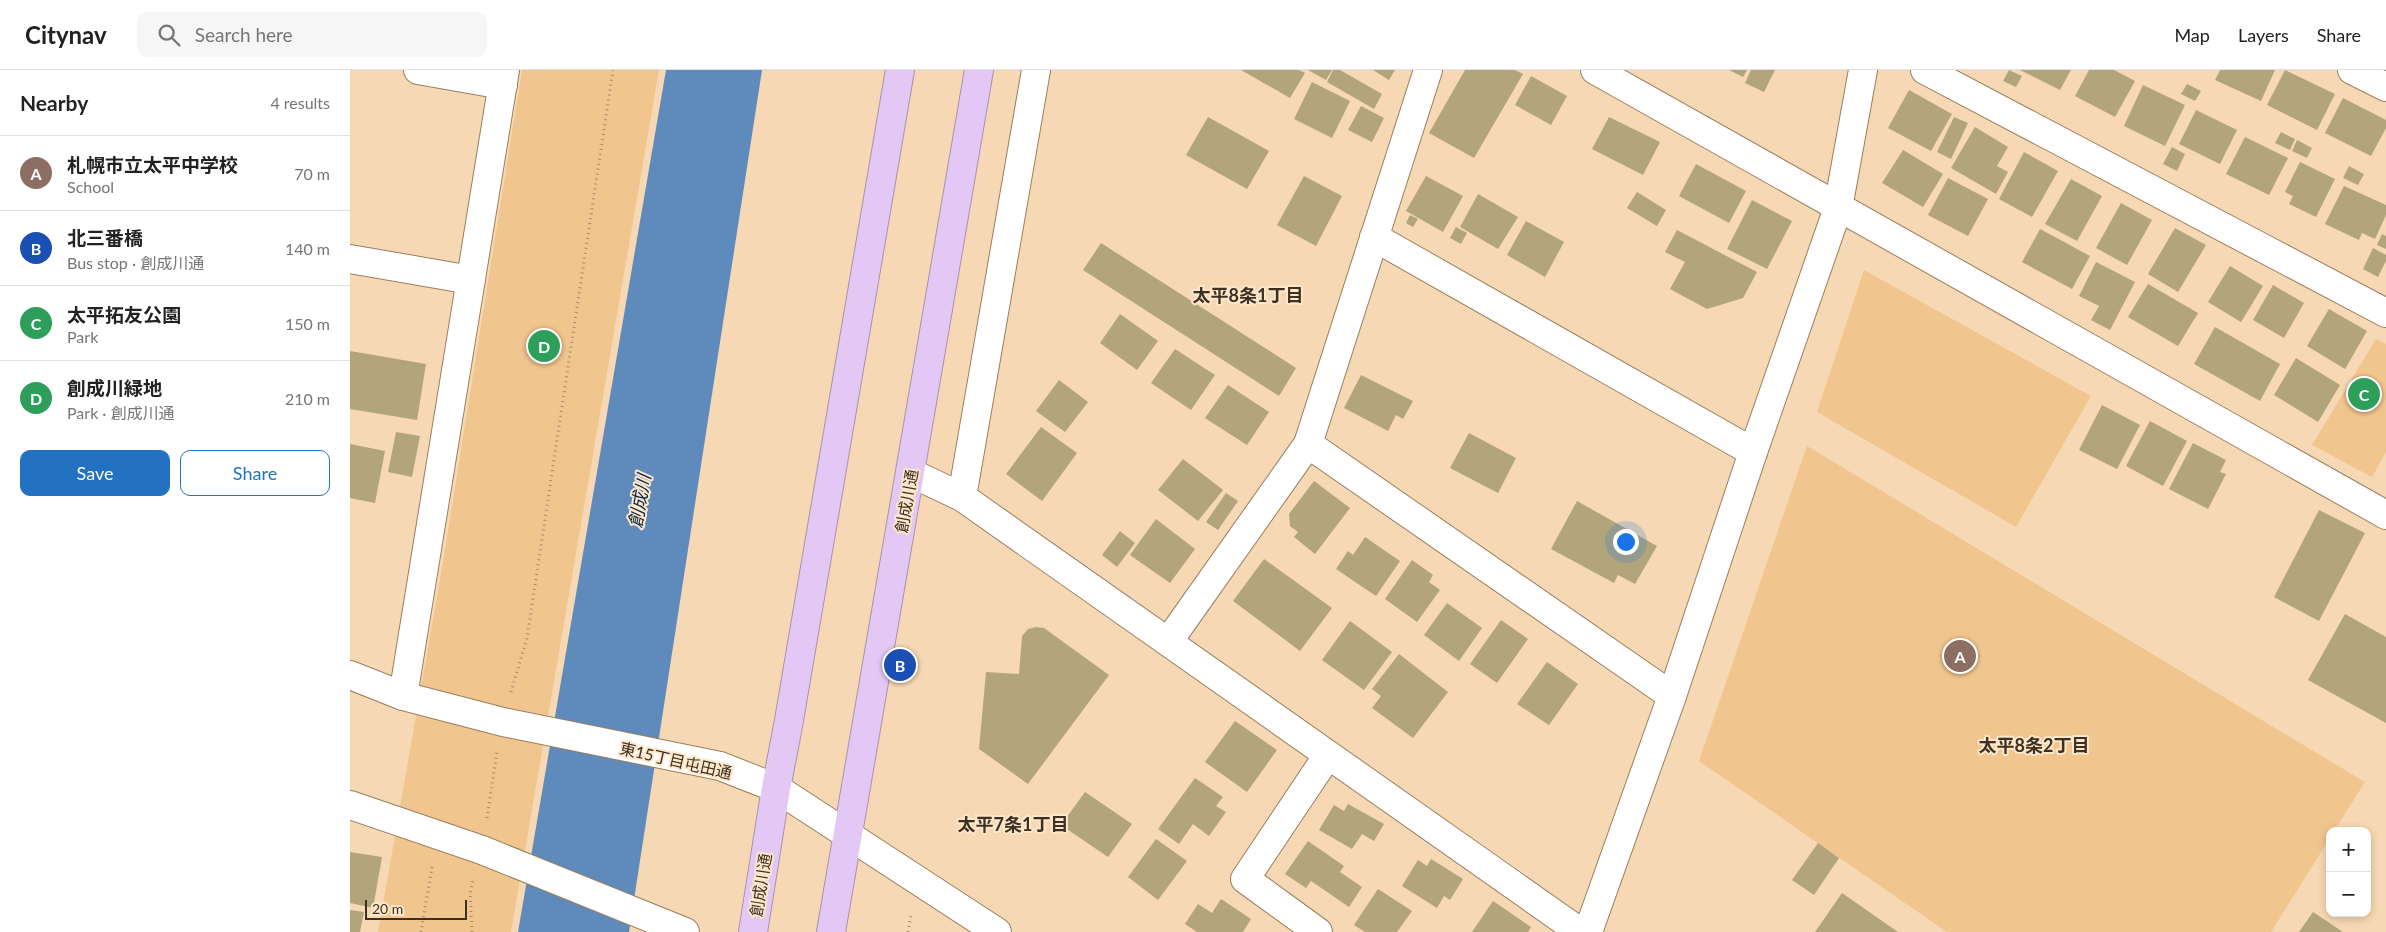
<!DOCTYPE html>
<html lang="en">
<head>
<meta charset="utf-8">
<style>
  :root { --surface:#fff; --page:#f6f6f6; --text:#222; --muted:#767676; --line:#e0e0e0; --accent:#2272c1 }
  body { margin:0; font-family:Lato,"Noto Sans JP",sans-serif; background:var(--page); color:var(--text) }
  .controls { position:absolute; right:15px; bottom:15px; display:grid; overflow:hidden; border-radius:10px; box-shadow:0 2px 8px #0003 }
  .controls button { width:45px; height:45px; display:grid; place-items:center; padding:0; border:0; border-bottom:1px solid var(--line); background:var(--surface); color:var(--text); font:25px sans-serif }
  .scale { position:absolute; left:15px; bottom:12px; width:102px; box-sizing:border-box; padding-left:5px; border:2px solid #3c3022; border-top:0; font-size:14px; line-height:18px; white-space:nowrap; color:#3c3022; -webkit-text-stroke:4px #ffe7ca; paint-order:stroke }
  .you { position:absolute; left:1275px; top:471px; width:18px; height:18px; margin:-12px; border:4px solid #fff; border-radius:50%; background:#1a73e8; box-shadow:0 0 0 8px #1a73e833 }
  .badge { display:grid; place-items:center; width:32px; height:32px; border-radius:50%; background:var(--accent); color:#fff; font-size:16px; font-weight:700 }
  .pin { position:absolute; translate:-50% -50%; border:2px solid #fff; box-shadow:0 1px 5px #0006 }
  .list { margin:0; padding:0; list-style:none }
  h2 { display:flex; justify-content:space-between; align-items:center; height:65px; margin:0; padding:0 20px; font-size:21px }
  h2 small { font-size:16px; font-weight:400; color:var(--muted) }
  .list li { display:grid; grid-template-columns:32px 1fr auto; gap:15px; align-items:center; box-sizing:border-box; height:75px; padding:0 20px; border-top:1px solid var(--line) }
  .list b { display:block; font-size:19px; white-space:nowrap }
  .list p { margin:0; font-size:16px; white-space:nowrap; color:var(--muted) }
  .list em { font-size:16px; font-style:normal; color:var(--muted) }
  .actions { display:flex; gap:10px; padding:15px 20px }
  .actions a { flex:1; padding:11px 0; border:1px solid var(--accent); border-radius:10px; text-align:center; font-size:18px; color:var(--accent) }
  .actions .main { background:var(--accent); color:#fff }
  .icon { flex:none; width:28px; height:28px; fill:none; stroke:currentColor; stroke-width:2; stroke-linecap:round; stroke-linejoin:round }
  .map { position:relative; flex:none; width:2036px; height:862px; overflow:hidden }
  header { display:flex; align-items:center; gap:30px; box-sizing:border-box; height:70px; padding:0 25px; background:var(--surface); border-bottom:1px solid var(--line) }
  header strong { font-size:24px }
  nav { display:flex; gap:28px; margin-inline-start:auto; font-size:18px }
  .search { width:350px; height:45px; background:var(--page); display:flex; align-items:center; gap:12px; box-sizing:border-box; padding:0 18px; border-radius:10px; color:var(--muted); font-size:19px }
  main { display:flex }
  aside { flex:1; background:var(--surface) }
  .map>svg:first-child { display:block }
  .green { fill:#f1c58e }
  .water { fill:#5f8bbc }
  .building { fill:#b2a47b }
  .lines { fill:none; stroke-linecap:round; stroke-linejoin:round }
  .minor-casing { stroke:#9a7e5d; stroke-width:30 }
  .highway-casing { stroke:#a992aa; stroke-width:30 }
  .path { stroke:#a18b72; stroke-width:3; stroke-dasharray:1 4; stroke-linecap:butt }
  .minor { stroke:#fff; stroke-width:28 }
  .highway { stroke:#e3c7f4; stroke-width:28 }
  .labels { text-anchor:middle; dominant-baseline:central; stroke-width:4; stroke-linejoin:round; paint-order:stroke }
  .street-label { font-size:16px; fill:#3c3022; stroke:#ffe7ca }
  .neighbourhood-label { font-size:18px; font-weight:bold; fill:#3c3022; stroke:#ffe7ca }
  .water-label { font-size:18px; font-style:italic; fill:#092a4b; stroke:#ffe7ca }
</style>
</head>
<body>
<header>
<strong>Citynav</strong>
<div class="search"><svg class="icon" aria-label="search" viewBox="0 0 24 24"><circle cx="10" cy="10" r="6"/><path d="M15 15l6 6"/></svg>Search here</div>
<nav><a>Map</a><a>Layers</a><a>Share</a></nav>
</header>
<main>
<aside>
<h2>Nearby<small>4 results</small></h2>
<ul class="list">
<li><span class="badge" style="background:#8d6e63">A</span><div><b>札幌市立太平中学校</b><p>School</p></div><em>70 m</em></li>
<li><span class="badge" style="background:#1a4fb4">B</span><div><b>北三番橋</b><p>Bus stop · 創成川通</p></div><em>140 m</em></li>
<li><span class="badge" style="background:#2e9e5b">C</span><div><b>太平拓友公園</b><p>Park</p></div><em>150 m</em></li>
<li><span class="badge" style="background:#2e9e5b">D</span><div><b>創成川緑地</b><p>Park · 創成川通</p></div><em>210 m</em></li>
</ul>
<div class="actions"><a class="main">Save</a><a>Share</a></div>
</aside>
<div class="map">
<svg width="2036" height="862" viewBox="0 0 2036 862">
  <rect width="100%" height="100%" fill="#f6d8b4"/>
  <g class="green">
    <path d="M172,0H309L161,862H28L91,504Z"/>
    <path d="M1514,200L1741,326L1666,457L1467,342Z"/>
    <path d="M2026,269L2036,274V382L2022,407L1962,375Z"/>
    <path d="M1457,376L2015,712L1984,761H1980V768L1921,862H1597L1349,691Z"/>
  </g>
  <path class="water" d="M316,0H412L279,862H168Z"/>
  <g class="building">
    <path d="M891,0H949L955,3L940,28Z"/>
    <path d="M958,0H982L976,10Z"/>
    <path d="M983,0H990L1032,24L1024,39L977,12Z"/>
    <path d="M1023,0H1045L1039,10Z"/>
    <path d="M1115,0H1165L1173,4L1124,88L1079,63Z"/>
    <path d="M1379,0H1397L1393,7Z"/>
    <path d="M1401,0H1425L1414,22L1395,13Z"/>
    <path d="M1659,0L1672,6L1666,17L1653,11Z"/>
    <path d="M1670,0H1721L1710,20Z"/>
    <path d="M1739,0H1764L1785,11L1765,47L1725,26Z"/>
    <path d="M1870,0H1925L1911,31L1865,10Z"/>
    <path d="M1935,0L1985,24L1967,60L1917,35Z"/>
    <path d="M1181,6L1217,26L1201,55L1165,35Z"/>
    <path d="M962,12L1000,31L982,68L944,49Z"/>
    <path d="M1837,14L1851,21L1845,31L1831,24Z"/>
    <path d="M1793,15L1835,35L1815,76L1774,56Z"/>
    <path d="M1559,20L1602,44L1581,81L1538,58Z"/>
    <path d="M1993,28L2036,50V58L2021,86L1975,63Z"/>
    <path d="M1011,36L1034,48L1022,72L998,60Z"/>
    <path d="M1846,40L1887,60L1870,94L1829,74Z"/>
    <path d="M858,47L919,81L897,119L836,85Z"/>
    <path d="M1259,47L1310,72L1293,105L1242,79Z"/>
    <path d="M1604,47L1618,53L1601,89L1587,82Z"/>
    <path d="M1625,57L1658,77L1647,96L1658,102L1646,124L1601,98Z"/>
    <path d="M1931,62L1945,69L1940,80L1925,73Z"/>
    <path d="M1895,67L1938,88L1919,125L1876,104Z"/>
    <path d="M1947,70L1962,78L1957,88L1942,81Z"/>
    <path d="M1822,77L1835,84L1827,101L1813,94Z"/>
    <path d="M1553,80L1593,104L1573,137L1532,113Z"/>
    <path d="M1674,82L1708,101L1682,147L1649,129Z"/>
    <path d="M1950,92L1985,109L1966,147L1939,134L1943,126L1935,122Z"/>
    <path d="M1346,94L1396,121L1379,153L1329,126Z"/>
    <path d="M1999,96L2014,104L2008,115L1993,108Z"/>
    <path d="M954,106L992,126L966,176L927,155Z"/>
    <path d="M1076,106L1113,126L1093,162L1056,141Z"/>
    <path d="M1598,108L1638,129L1618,166L1578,145Z"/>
    <path d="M1721,109L1752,126L1727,171L1695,154Z"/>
    <path d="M1994,116L2036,135V145L2025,169L2012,163L2009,170L1975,154Z"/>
    <path d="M1287,122L1316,140L1307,156L1277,138Z"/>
    <path d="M1128,124L1168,147L1148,179L1110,157Z"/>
    <path d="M1402,130L1442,151L1417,199L1377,179Z"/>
    <path d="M1771,133L1802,150L1777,195L1746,178Z"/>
    <path d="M1060,145L1068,149L1063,157L1056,153Z"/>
    <path d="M1176,151L1214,172L1195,207L1157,185Z"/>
    <path d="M1106,157L1117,163L1111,174L1100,168Z"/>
    <path d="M1825,158L1856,175L1828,222L1798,204Z"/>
    <path d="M1690,159L1740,186L1722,219L1672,192Z"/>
    <path d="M1327,160L1407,202L1393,228L1357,239L1320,219L1335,192L1315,182Z"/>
    <path d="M2032,164L2036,166V179L2027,175Z"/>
    <path d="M751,173L946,298L929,326L733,200Z"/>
    <path d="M2023,178L2036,185V191L2028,207L2013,199Z"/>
    <path d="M1746,192L1785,212L1760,260L1741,250L1749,236L1729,226Z"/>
    <path d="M1880,196L1913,216L1891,252L1858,232Z"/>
    <path d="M1798,214L1848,243L1828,276L1778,247Z"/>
    <path d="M1923,215L1954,233L1934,268L1903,250Z"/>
    <path d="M1979,239L2017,261L1995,299L1957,276Z"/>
    <path d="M770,244L808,271L787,300L750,273Z"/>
    <path d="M1865,257L1930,294L1910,331L1844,294Z"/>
    <path d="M825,279L865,305L841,340L801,313Z"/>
    <path d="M0,281L76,294L67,350L0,339Z"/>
    <path d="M1946,288L1990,315L1968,352L1924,325Z"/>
    <path d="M1011,305L1063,331L1053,349L1046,345L1038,361L994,338Z"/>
    <path d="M709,310L738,332L715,362L686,341Z"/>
    <path d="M878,315L919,342L897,375L855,348Z"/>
    <path d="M1752,335L1790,355L1767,399L1729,380Z"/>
    <path d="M1800,351L1837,371L1813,416L1776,396Z"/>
    <path d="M691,357L727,383L692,431L656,404Z"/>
    <path d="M46,362L70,366L62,407L38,402Z"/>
    <path d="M1119,363L1166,388L1148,423L1100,398Z"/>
    <path d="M1843,373L1876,390L1870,402L1876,404L1858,439L1819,419Z"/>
    <path d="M0,374L35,381L25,433L0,428Z"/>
    <path d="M833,389L873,420L848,451L808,420Z"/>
    <path d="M964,411L1000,438L965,484L944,467L948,462L940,456L939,444Z"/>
    <path d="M876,423L888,431L868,460L856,452Z"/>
    <path d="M1227,431L1307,476L1285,514L1268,505L1264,513L1201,479Z"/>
    <path d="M1969,440L2015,463L1969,551L1924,527Z"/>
    <path d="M806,449L845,479L820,513L780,485Z"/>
    <path d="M770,461L785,473L767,497L752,485Z"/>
    <path d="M1015,467L1050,491L1026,526L986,499L998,481L1003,485Z"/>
    <path d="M914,489L982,538L950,581L883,531Z"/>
    <path d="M1062,490L1083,505L1079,512L1090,520L1067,552L1035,529Z"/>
    <path d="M1097,533L1132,558L1109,591L1074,565Z"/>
    <path d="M1995,544L2036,567V653L1958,610Z"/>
    <path d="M1151,550L1178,569L1147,613L1120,594Z"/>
    <path d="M1000,551L1042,582L1014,620L972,590Z"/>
    <path d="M686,557L694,558L759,605L678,714L629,679L636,602L669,604L672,566L678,559Z"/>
    <path d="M1049,584L1098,622L1063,668L1022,638L1031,626L1022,619Z"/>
    <path d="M1197,592L1228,614L1199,655L1167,634Z"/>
    <path d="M885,651L927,680L897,722L855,692Z"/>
    <path d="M845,708L873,727L866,736L876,742L859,766L843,754L829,774L808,759Z"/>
    <path d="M735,722L782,754L758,787L711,755Z"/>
    <path d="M998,734L1034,754L1024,771L1012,764L1002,779L969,760L984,735L994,741Z"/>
    <path d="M806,769L837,791L808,830L778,807Z"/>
    <path d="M958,771L994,796L990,802L1012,817L999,837L961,811L956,818L935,804Z"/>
    <path d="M1468,773L1489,788L1464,825L1442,810Z"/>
    <path d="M0,782L32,787L23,838L0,833Z"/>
    <path d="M1081,789L1113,809L1100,830L1094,826L1087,838L1052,816L1068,790L1077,796Z"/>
    <path d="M1028,819L1062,841L1047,862H1015L1004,855Z"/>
    <path d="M1492,823L1548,862H1465Z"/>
    <path d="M871,829L901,849L893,862H847L835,854L848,834L862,843Z"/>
    <path d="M1143,831L1181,857L1178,862H1122Z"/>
    <path d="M0,840L14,842L10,862H0Z"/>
    <path d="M1963,842L1993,862H1949Z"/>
  </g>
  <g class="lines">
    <g class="minor-casing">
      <g id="minor">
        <path d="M68,0L153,15"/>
        <path d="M1245,0L2036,445"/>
        <path d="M1575,0L2036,243"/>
        <path d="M2002,0L2036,17"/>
        <path d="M1024,167L1403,382"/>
        <path d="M0,189L121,210"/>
        <path d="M958,374L1322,626"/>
        <path d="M561,403L612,427L1230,862"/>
        <path d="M612,427L686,0"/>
        <path d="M818,572L958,374L1078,0"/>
        <path d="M0,605L53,626L153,652L370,696L426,718L647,862"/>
        <path d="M53,626L155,0"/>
        <path d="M0,735L132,780L335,862"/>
        <path d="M968,862L895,809L978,685"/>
        <path d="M1238,862L1322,626L1403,382L1488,138L1513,0"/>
      </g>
    </g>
    <g class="highway-casing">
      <g id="highway">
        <path d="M403,862L426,718L438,656L550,0"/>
        <path d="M481,862L629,0"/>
      </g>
    </g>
    <g class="path">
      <path d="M161,622L177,568L263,0"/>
      <path d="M137,748L147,682"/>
      <path d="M71,862L82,797"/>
      <path d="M122,862L120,823L123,811"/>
      <path d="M558,862L561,845"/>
    </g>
    <use href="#minor" class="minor"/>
    <use href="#highway" class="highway"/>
  </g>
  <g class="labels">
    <g class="street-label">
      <text transform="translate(556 431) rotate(-80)">創成川通</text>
      <text transform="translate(326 690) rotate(13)">東15丁目屯田通</text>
      <text transform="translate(410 815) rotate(-81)">創成川通</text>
    </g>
    <g class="neighbourhood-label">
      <text x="898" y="225">太平8条1丁目</text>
      <text x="1684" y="675">太平8条2丁目</text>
      <text x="663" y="754">太平7条1丁目</text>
    </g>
    <g class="water-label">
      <text transform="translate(289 431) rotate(-80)">創成川</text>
    </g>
  </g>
</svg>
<div class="controls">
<button>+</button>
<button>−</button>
</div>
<div class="scale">20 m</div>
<div class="you"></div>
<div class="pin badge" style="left:1610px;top:586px;background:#8d6e63">A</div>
<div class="pin badge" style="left:550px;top:595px;background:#1a4fb4">B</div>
<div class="pin badge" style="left:2014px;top:324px;background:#2e9e5b">C</div>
<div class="pin badge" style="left:194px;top:276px;background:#2e9e5b">D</div>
</div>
</main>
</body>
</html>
